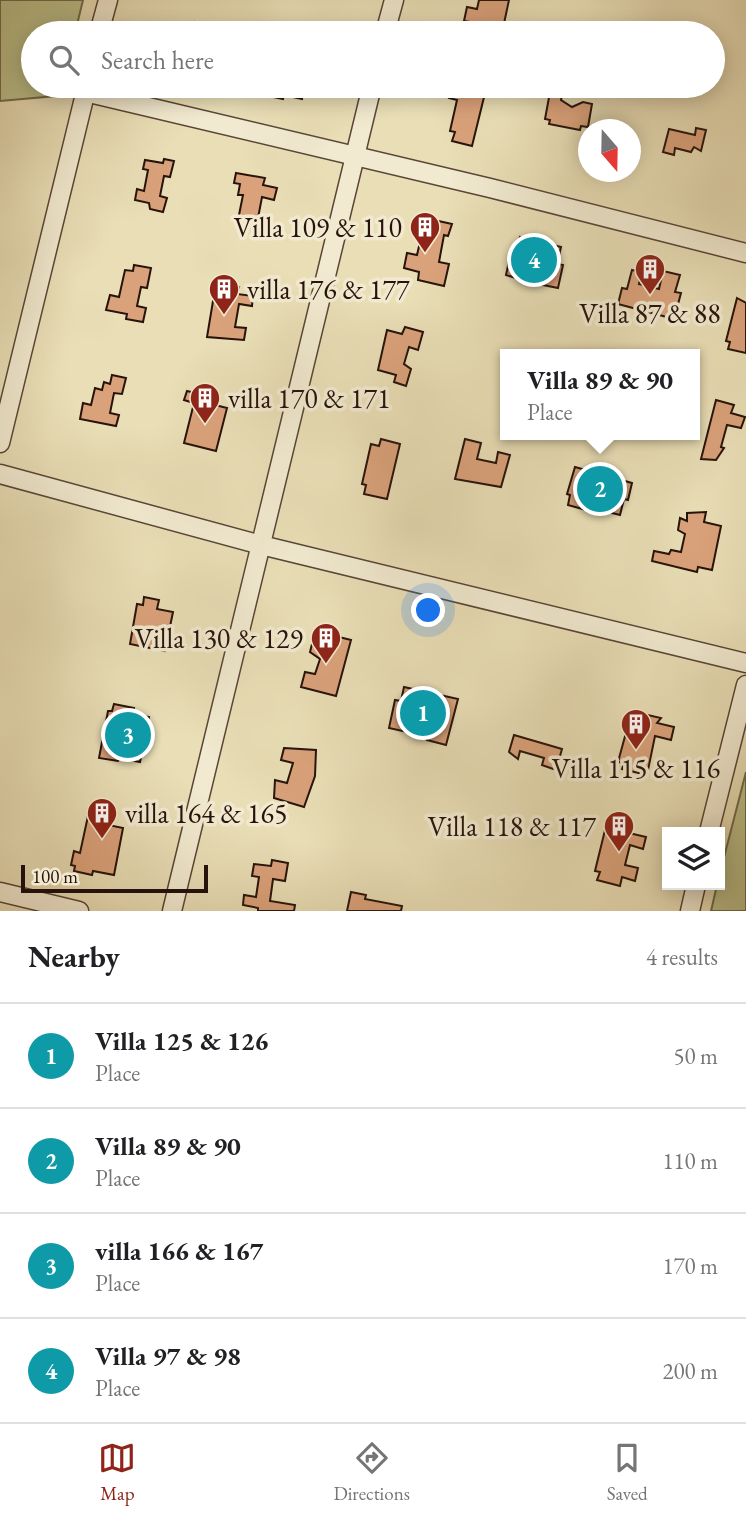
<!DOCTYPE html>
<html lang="en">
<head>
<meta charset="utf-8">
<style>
  :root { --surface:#fff; --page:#f6f6f6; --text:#202124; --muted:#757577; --line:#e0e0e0; --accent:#8f2418 }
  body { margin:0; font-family:"EB Garamond",serif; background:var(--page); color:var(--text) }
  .controls { position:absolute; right:21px; bottom:21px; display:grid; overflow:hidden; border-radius:0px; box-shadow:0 4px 18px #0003 }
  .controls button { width:63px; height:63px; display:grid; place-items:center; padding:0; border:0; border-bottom:2px solid var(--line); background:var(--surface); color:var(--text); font:35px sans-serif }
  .compass { position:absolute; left:578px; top:119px; width:63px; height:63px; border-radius:50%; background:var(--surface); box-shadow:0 4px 18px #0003; rotate:160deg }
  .scale { position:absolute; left:21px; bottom:18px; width:187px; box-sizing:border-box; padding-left:7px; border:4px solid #27130b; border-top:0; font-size:19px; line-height:24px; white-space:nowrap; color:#27130b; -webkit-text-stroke:5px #f1ead0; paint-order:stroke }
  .you { position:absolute; left:429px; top:611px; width:24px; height:24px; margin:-18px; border:5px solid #fff; border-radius:50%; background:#1a73e8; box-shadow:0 0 0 10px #1a73e833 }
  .badge { display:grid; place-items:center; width:46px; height:46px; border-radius:50%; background:var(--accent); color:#fff; font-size:23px; font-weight:700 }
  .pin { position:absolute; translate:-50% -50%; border:4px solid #fff; box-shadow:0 2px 7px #0006 }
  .popup { position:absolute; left:500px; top:349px; width:200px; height:91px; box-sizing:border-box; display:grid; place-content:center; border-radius:0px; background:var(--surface); filter:drop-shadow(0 2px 5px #0005); font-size:23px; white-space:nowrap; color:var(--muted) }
  .popup b { font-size:26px; color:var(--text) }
  .popup::after { content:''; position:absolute; left:50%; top:100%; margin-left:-14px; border:14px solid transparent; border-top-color:var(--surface) }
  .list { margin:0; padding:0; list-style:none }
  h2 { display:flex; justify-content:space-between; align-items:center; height:91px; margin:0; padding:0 28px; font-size:30px }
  h2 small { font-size:23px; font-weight:400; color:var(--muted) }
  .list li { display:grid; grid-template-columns:46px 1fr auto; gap:21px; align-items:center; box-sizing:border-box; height:105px; padding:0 28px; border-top:2px solid var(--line) }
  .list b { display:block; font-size:26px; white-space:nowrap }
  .list p { margin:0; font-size:23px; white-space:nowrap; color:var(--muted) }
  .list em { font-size:23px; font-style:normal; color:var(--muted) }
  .icon { flex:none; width:38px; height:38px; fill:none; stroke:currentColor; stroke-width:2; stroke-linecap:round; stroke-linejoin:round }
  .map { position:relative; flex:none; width:746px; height:911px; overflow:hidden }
  .search { position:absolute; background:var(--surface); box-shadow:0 4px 18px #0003; left:21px; right:21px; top:21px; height:77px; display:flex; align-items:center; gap:18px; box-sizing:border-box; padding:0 24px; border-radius:38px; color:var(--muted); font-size:26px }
  .sheet { height:511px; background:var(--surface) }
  nav { display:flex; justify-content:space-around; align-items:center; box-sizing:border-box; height:98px; border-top:2px solid var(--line); background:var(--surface); font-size:19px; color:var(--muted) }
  nav a { display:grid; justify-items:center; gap:4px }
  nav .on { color:var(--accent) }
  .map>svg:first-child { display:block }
  .green { fill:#bbc08b; stroke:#716a4b; stroke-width:2 }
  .building { fill:#daa27b; stroke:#27130b; stroke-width:2 }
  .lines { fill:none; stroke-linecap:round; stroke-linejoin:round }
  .minor-casing { stroke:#584636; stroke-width:21 }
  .minor { stroke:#f1ead0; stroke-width:18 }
  .labels { text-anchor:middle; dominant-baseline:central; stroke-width:7; stroke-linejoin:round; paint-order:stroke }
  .poi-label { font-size:28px; fill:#27130b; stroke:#f1ead0; text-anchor:end }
</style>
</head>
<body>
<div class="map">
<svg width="746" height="911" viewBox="0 0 746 911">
  <rect width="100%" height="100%" fill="#e9deb6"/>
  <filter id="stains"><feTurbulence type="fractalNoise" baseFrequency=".00286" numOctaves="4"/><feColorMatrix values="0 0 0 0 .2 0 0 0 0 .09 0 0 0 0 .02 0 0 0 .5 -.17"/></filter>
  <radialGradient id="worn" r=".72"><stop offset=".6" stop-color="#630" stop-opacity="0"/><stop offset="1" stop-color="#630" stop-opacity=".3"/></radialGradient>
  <g class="green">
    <path d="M0,0H83L75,33H33V86H59L56,96L0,101Z"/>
    <path d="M746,772V911H711L717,885H720V873Z"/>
  </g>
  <g class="building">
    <path d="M479,0H509L502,33L478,31L482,24L464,21L467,7L477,9Z"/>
    <path d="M195,22L225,29V33H193Z"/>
    <path d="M262,86H304L302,99L284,95L283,99L264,95L265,91L261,90Z"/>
    <path d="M466,86L486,89L472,146L452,141L455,132L450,131L457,100L449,98L451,89L465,92Z"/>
    <path d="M550,92L562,95L561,100L572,107L583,102L592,104L588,127L581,126L580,130L549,124L550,120L545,119Z"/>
    <path d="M696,128L706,130L701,151L694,147L691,152L675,148L674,155L663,152L669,129L695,135Z"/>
    <path d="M164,159L174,161L170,177L164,176L160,196L167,198L163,212L150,209L149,203L135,200L137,189L144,191L148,170L143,169L145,160L163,163Z"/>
    <path d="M236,173L265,178L263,185L277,188L274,200L262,197L258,218L269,221L267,231L237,225L243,195H238L240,184L234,183Z"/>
    <path d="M434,220L452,224L448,236L444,235L439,262L449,264L444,286L418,280L419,272L404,268L407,253L417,255L423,229L432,228Z"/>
    <path d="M520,237L561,247L557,264L563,265L558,288L538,284L541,274L518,269L516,278L506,275L511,252L516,253Z"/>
    <path d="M134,265L151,268L147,288L141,287L137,306L146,308L143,322L126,319L127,314L106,310L110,295L119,297L125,270L133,271Z"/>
    <path d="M632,270L642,272L639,284L659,289L663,271L680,275L675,292L681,293L674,319L618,304L622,288L627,289Z"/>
    <path d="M216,283L239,287L237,294L253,296L252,306L239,304L235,327L246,328L244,340L207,337Z"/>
    <path d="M737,298L746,303V353L728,349L730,342L726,341Z"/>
    <path d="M405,327L423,332L418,350L409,347L404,364L411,369L406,386L394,382L396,375L378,370L387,330L402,334Z"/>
    <path d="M112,375L126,378L122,394L114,393L110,413L119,415L116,426L80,419L83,403L91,405L95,388L102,390L104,382L110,384Z"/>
    <path d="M187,391L213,397L211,404L227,408L216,451L184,443L194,403L184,400Z"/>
    <path d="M716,400L734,405L731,413L745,417L741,428L727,425L721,447L724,448L716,460L701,459Z"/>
    <path d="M381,439L400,444L387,499L364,494L366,485L362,484L371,444L379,446Z"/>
    <path d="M465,439L481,443L477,459L496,463L498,452L510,455L501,487L455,479Z"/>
    <path d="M575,467L632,483L628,500L624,499L620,515L604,511V505L588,501L586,510L568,505L570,495L567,494Z"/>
    <path d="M706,512L704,522L721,526L712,570L698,567L697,572L652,561L654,551L669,554L671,550L681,552L685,534L678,530L680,518L687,521V513Z"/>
    <path d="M144,597L159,600L157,609L173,612L165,651L130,644L137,604L143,605Z"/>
    <path d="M327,634L351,640L336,696L301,687L305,672L315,674L320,659L310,652L313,640L324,643Z"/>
    <path d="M404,687L458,699L446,745L427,740L430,727L407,722V732L389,728L395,700L401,701Z"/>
    <path d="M114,704L134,708L133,714L149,717L140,762L120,758L118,761L99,758L108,711H112Z"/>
    <path d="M639,713L661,718L657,723L674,727L671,740L655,736L647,775L622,769L624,763L618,762L630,718L637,720Z"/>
    <path d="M514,735L562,749L556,770L542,765L544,758L520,751L518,759L509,752Z"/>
    <path d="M284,748L316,750L315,776L304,807L274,798L275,780L287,783L293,763L281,760Z"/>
    <path d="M88,816L106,820L108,825L123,828L114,875L93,871L92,875L74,871L75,866L71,865L74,851L80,853Z"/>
    <path d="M613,822L631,827L629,833L646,837L643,849L630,845L625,865L638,868L635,881L622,877L620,886L597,880L600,872L595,871L605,830L610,834Z"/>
    <path d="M272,860L288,863L285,881L273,879L270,901L295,905L294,911H258V908L243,905L244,895L256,897L259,877L252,876L254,864L271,866Z"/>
    <path d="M351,892L366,895L365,899L402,906L401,911H347Z"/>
  </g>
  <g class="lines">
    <g class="minor-casing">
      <g id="minor">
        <path d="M99,33L108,0"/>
        <path d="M385,33L394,0"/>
        <path d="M85,92L490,188L746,253"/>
        <path d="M0,443L87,86"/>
        <path d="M0,474L261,545L746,663"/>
        <path d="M709,832L746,685"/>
        <path d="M0,892L79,911"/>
        <path d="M172,911L372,86"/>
        <path d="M690,911L696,885"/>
      </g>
    </g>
    <use href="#minor" class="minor"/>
  </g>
  <defs>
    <g id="building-pin" transform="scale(1.575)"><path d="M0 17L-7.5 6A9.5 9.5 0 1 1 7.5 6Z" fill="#8f2418" stroke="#f1ead0"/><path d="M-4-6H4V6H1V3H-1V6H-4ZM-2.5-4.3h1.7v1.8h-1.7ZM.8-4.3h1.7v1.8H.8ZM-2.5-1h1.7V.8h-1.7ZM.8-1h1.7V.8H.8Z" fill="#fff"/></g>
  </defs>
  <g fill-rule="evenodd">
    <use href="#building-pin" x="425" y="227"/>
    <use href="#building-pin" x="650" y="269"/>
    <use href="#building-pin" x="224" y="289"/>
    <use href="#building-pin" x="205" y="398"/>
    <use href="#building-pin" x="326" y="638"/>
    <use href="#building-pin" x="636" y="724"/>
    <use href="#building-pin" x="102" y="813"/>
    <use href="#building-pin" x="619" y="826"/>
  </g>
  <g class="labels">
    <g class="poi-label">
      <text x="402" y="227">Villa 109 &amp; 110</text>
      <text x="247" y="289" text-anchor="start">villa 176 &amp; 177</text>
      <text x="650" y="313" text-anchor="middle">Villa 87 &amp; 88</text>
      <text x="228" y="398" text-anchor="start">villa 170 &amp; 171</text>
      <text x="303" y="638">Villa 130 &amp; 129</text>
      <text x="636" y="768" text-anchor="middle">Villa 115 &amp; 116</text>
      <text x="125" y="813" text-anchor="start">villa 164 &amp; 165</text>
      <text x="596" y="826">Villa 118 &amp; 117</text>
    </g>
  </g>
  <rect width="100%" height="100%" filter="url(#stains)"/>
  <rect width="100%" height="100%" fill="url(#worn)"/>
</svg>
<div class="controls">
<button><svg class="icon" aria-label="layers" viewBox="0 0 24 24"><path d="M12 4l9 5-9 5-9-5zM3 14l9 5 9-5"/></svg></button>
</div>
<svg class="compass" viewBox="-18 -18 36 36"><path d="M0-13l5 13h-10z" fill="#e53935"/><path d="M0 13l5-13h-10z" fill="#757577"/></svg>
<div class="scale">100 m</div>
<div class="you"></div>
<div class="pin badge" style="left:423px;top:713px;background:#0f9aa8">1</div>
<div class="pin badge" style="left:600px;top:489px;background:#0f9aa8">2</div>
<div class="popup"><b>Villa 89 &amp; 90</b>Place</div>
<div class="pin badge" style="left:128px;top:735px;background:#0f9aa8">3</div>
<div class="pin badge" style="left:534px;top:260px;background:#0f9aa8">4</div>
<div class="search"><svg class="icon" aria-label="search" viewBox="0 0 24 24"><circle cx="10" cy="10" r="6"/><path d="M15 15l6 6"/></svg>Search here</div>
</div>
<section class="sheet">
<h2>Nearby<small>4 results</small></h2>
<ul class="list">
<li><span class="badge" style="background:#0f9aa8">1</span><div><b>Villa 125 &amp; 126</b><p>Place</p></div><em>50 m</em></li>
<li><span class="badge" style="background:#0f9aa8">2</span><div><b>Villa 89 &amp; 90</b><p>Place</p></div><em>110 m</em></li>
<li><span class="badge" style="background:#0f9aa8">3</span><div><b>villa 166 &amp; 167</b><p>Place</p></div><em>170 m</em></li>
<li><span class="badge" style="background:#0f9aa8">4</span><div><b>Villa 97 &amp; 98</b><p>Place</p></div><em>200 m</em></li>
</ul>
</section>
<nav>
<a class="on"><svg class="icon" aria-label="map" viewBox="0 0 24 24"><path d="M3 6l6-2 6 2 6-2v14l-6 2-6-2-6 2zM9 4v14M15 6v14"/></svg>Map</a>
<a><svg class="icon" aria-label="directions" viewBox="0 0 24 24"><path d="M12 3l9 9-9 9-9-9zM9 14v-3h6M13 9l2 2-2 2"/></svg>Directions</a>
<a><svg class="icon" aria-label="saved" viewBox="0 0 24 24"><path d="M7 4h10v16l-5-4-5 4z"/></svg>Saved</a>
</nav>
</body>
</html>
